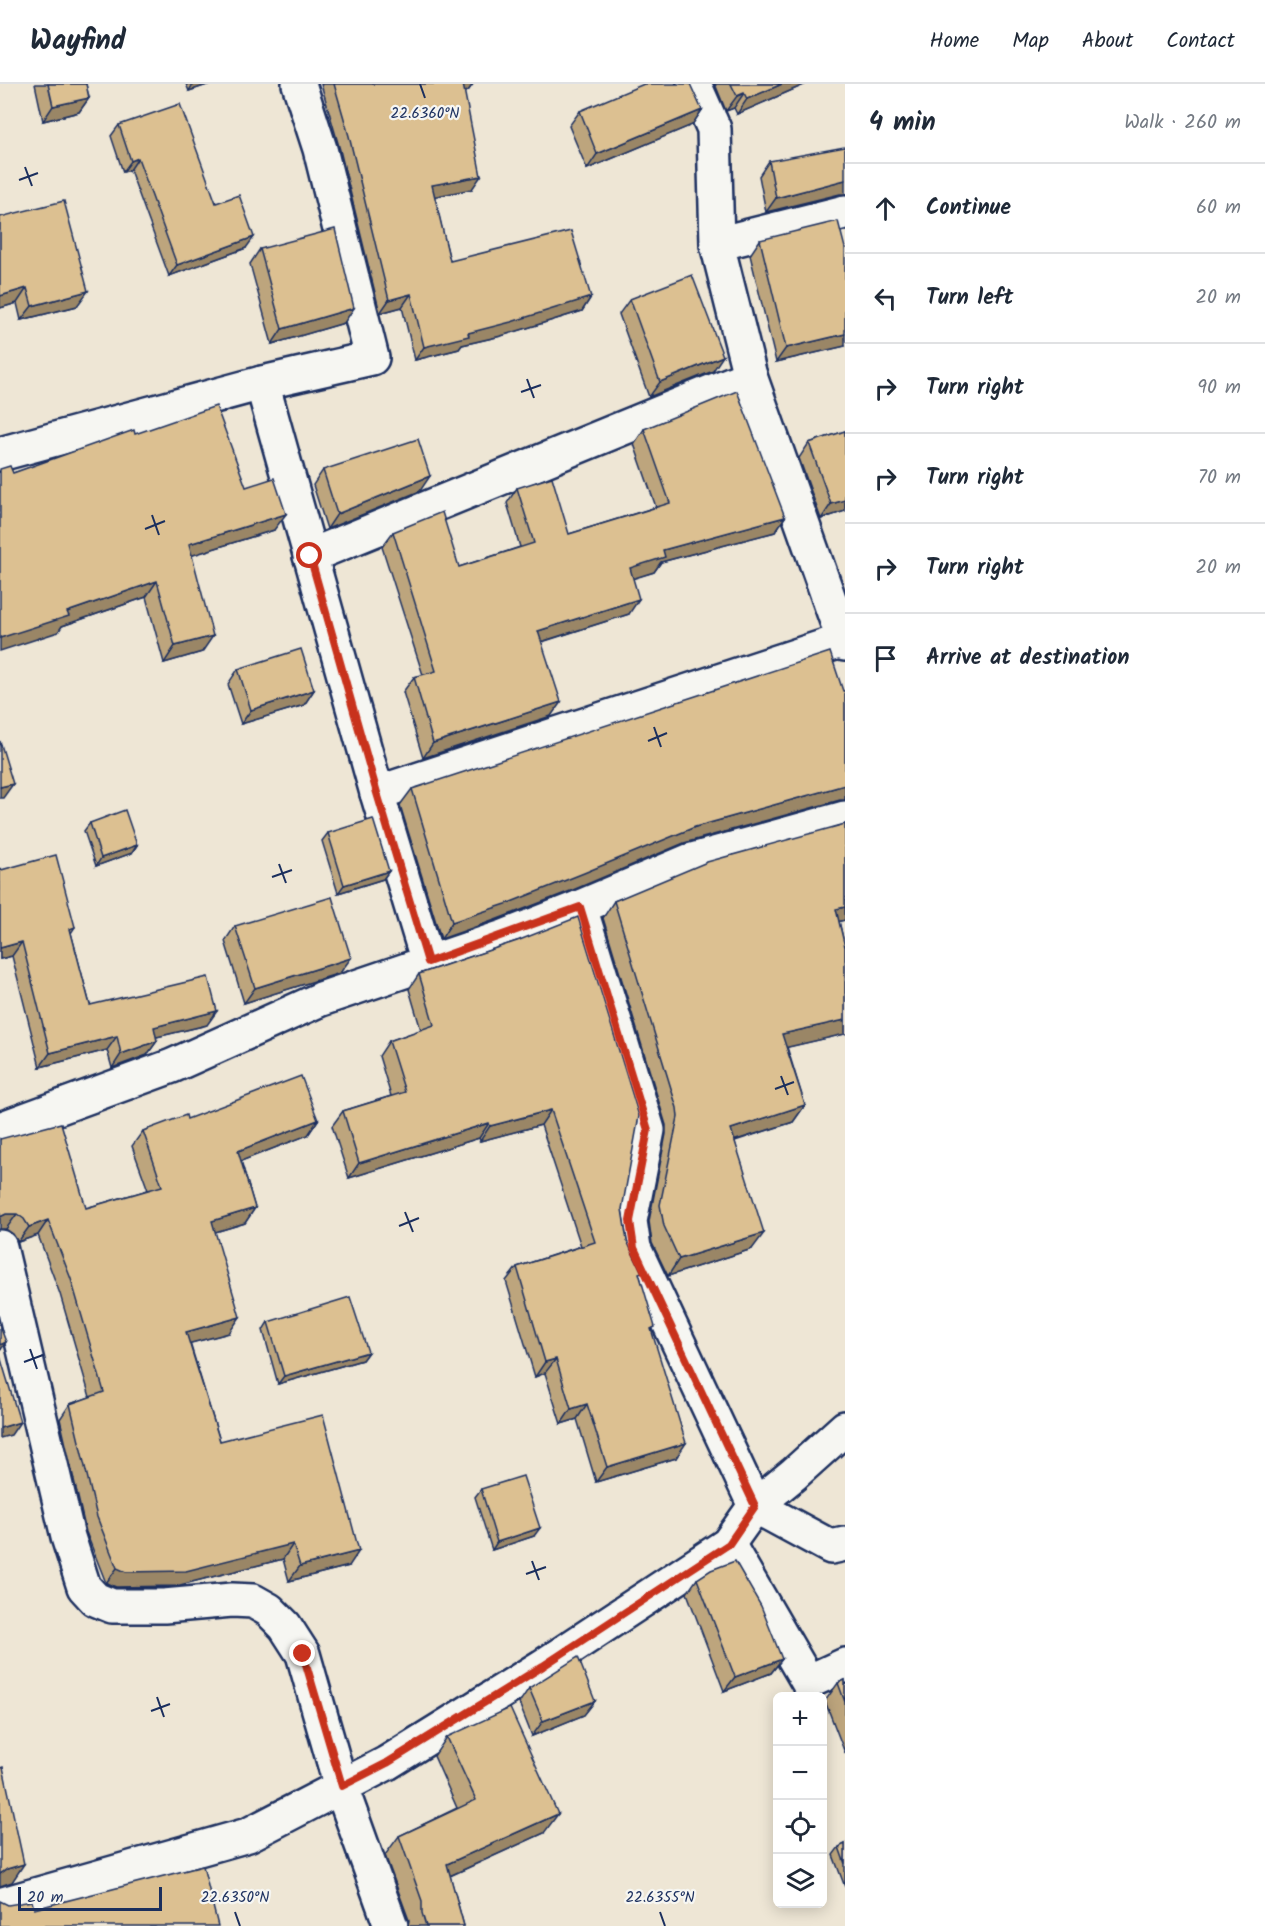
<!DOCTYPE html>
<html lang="en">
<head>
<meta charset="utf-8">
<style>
  :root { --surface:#fff; --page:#f2f2f3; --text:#1f2937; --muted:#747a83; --line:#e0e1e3 }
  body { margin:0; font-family:Kalam,sans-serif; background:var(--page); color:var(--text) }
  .controls { position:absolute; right:18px; bottom:18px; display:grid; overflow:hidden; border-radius:9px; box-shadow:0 3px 15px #0003 }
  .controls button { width:54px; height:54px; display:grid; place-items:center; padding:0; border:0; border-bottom:2px solid var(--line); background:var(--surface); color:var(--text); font:30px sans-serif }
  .scale { position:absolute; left:18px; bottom:15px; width:144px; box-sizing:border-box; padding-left:6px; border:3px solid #1b2f5e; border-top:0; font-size:16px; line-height:21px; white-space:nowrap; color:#1b2f5e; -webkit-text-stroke:4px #f6f6f2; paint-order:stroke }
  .stop { position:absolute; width:18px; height:18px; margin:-14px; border:4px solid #c8321e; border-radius:50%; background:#fff }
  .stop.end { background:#c8321e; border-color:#fff; box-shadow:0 2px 6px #0008 }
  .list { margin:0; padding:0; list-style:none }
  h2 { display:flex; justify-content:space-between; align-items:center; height:78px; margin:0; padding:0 24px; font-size:26px }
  h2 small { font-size:20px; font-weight:400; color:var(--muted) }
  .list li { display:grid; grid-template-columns:39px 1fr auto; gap:18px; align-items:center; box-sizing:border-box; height:90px; padding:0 24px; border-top:2px solid var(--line) }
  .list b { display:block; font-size:22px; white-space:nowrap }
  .list em { font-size:20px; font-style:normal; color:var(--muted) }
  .icon { flex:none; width:33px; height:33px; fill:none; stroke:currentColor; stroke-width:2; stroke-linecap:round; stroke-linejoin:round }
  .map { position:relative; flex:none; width:845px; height:1842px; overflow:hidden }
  header { display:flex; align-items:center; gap:36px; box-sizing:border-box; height:84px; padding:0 30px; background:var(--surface); border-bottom:2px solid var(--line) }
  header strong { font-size:28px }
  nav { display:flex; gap:33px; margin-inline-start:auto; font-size:21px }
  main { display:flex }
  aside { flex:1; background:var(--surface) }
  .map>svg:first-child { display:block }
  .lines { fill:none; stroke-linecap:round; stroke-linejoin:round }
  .minor-casing { stroke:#1b2f5e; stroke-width:38 }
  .minor { stroke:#f6f6f2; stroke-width:33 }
  .wall { fill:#bda57d; stroke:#1b2f5e; stroke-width:1.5 }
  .shaded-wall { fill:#9a8666; stroke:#1b2f5e; stroke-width:1.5 }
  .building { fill:#dcc091; stroke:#1b2f5e; stroke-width:1.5 }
  .route { stroke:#c8321e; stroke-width:8 }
  .ticks { fill:none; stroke:#1b2f5e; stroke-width:2 }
  .ticks-label { font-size:15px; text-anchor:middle; fill:#1b2f5e; stroke:#f6f6f2; stroke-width:4.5; stroke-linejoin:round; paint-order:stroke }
</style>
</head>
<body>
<header>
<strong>Wayfind</strong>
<nav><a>Home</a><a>Map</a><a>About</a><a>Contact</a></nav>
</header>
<main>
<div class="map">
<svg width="845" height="1842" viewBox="0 0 845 1842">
  <rect width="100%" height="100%" fill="#eee6d5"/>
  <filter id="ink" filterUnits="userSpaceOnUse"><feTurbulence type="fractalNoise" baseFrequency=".0167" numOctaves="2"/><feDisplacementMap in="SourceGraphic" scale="12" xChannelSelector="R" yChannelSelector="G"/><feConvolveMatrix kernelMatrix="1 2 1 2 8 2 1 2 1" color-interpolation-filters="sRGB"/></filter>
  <g filter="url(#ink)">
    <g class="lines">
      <g class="minor-casing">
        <g id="minor">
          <path d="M694,0L714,45L717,160"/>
          <path d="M845,128L717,160L750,292L845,560"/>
          <path d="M262,299L377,709L428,878"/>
          <path d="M0,370L262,299L372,274L320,65L299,0"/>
          <path d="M310,472L750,292"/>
          <path d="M377,709L844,556"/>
          <path d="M580,823L648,1046L630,1137L634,1164L755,1422L831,1463L845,1460"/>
          <path d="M0,1045L172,982L321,915L501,854L580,823L689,777L845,734"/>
          <path d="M0,1163L68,1453L84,1503L95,1515L112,1522H164L232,1516L253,1517L269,1526L285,1542L303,1570L341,1703L391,1842"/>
          <path d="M728,1460L808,1598L845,1581"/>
          <path d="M0,1821L248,1751L387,1679L543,1582L728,1460L755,1422L794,1390L845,1344"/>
        </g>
      </g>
      <use href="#minor" class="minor"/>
    </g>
    <g class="wall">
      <path d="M35,0H86L89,14L79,28L43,37Z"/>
      <path d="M186,0H210L189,7Z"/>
      <path d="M321,0H473L468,7L464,8L472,105L434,112L450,177L591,213L582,227L501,252L462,261L459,265L415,276L402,223L380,229L340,66Z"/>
      <path d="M715,0H806L737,30L734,24L726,27Z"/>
      <path d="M702,26L692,41L587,85L569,42L580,27Z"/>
      <path d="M119,41L216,119L246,164L169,192L130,86L123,88L111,52Z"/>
      <path d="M769,77L840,110L766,128L759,92Z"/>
      <path d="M0,133L77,222L21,236L17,219L0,224Z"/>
      <path d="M760,156L845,262L776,278L750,171Z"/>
      <path d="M260,165L344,239L272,260L250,180Z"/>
      <path d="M630,215L713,287L649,313L619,230Z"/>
      <path d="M644,345L785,433L775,448L661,478L654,488L633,494L629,530L542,558L551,632L423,674L403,608L414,593L423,591L382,463L393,448L459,483L520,463L507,419L517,404L569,450L656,423L634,360Z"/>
      <path d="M845,347V427L821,435L799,374L809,359Z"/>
      <path d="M135,350L246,403L274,446L192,471L202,568L164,579L146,513L62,542L58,548L13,389Z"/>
      <path d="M323,386L420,407L327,445L313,401Z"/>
      <path d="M238,585L314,606L304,621L241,640L228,600Z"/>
      <path d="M845,607V716H840L684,759L573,806L495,836L441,855L400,721L412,705Z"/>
      <path d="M90,739L137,761L132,769L96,782L84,747Z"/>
      <path d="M845,740V836L839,837L845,863V950L787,963L805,1021L793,1038L735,1057L752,1165L668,1192L652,1159L649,1137L666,1050V1041L603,834L614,817Z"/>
      <path d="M328,749L389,787L383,795L338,809L322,757Z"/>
      <path d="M0,784L1,786L75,843L71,849L90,921L207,941L156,953L157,957L147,971L112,984L107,966L40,983L12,872L0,875Z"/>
      <path d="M235,842L340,889L244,919L225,857Z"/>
      <path d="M517,857L622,1125L627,1157L640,1192L652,1248L676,1374L596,1398L577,1335L561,1340L545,1289L535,1293L506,1197L517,1183L581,1162L541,1041L480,1057L479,1054L349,1094L332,1042L343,1027L391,1012L379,972L389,957L421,946L409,905L419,890Z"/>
      <path d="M187,1035L318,1036L308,1051L241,1077L255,1124L245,1139L215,1148L229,1249L190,1259L220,1357L349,1482L289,1497L283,1475L176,1502L116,1503L106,1499L86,1448L60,1335L70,1320L90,1313L60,1210L38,1151L18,1158L13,1150L6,1145L0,1055L86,1124L148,1106L132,1062L143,1047Z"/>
      <path d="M268,1238L368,1268L362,1276L278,1300L263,1246Z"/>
      <path d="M481,1405L534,1452L492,1466L475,1413Z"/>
      <path d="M697,1495L782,1575L771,1589L724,1607L687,1509Z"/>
      <path d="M845,1596V1669L825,1617L838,1599Z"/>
      <path d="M529,1604L595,1617L584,1631L532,1652L519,1619Z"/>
      <path d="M447,1653L544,1749L450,1792L464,1842H408L409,1836L385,1771L399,1752L457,1724L434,1672Z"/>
      <path d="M845,1760V1803L833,1771L839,1763Z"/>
    </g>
    <g class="shaded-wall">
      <path d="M193,0H210L189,7Z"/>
      <path d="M461,0H473L468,7L453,11Z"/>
      <path d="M782,0H806L737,30L747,15Z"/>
      <path d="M744,9L734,24L726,27L737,12Z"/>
      <path d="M89,14L79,28L43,37L53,22Z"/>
      <path d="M702,26L692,41L587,85L597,70Z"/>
      <path d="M138,74L130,86L123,88L131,77Z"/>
      <path d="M481,92L472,105L422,115L432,101Z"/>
      <path d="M845,96V110H840L766,128L776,114Z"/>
      <path d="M254,153L246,164L169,192L177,181Z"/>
      <path d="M27,204L17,219L0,224V212Z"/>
      <path d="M88,207L77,222L21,236L32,222Z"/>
      <path d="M411,210L402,223L380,229L389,216Z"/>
      <path d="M591,213L582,227L501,252L462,261L459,265L415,276L424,263L468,249Z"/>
      <path d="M354,224L344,239L272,260L282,245Z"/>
      <path d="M845,250V262L776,278L786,264Z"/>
      <path d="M723,272L713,287L649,313L660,298Z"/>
      <path d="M430,392L420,407L327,445L337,430Z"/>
      <path d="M845,416V427L821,435L831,420Z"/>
      <path d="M286,430L274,446L177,476L189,460Z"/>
      <path d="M785,433L775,448L661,478L654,488L619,499L630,484L663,466Z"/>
      <path d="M157,497L146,513L62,542L58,548L0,567V554L67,528Z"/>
      <path d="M639,515L629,530L528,562L538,547Z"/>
      <path d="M213,552L202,568L164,579L175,562Z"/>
      <path d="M314,606L304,621L241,640L251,626Z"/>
      <path d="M561,618L551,632L423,674L433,659Z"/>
      <path d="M13,700L3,714H0V703Z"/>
      <path d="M845,701V716H840L684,759L573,806L495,836L441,855L452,838L695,743Z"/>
      <path d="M137,761L132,769L96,782L101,774Z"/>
      <path d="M389,787L383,795L338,809L344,801Z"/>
      <path d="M845,823V836L825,841L836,825Z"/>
      <path d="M22,858L12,872L0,875V864Z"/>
      <path d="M351,874L340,889L244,919L255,904Z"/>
      <path d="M217,927L207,941L144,956L154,943Z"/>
      <path d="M845,936V950L771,967L782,950Z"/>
      <path d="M117,952L107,966L40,983L50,969Z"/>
      <path d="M157,957L147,971L112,984L121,970Z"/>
      <path d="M805,1021L793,1038L720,1061L731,1045Z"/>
      <path d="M551,1026L541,1041L480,1057L490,1042Z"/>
      <path d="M318,1036L308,1051L228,1082L238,1067Z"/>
      <path d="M489,1039L479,1054L349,1094L359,1079Z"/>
      <path d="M255,1124L245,1139L202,1152L212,1137Z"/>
      <path d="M6,1130H17L6,1145H0V1133Z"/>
      <path d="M48,1136L38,1151L18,1158L29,1143Z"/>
      <path d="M764,1149L752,1165L668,1192L679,1175Z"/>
      <path d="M240,1233L229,1249L176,1263L186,1248Z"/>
      <path d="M6,1258L0,1267V1261Z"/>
      <path d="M368,1268L362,1276L278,1300L284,1292Z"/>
      <path d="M556,1275L545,1289L535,1293L545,1278Z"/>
      <path d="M587,1320L577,1335L561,1340L571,1325Z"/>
      <path d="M20,1338L11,1351L0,1354V1344Z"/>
      <path d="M686,1359L676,1374L596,1398L607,1383Z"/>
      <path d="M540,1444L534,1452L492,1466L497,1458Z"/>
      <path d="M293,1460L283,1475L176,1502L116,1503L106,1499L117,1484Z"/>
      <path d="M359,1467L349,1482L289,1497L300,1482Z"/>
      <path d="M782,1575L771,1589L724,1607L735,1593Z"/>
      <path d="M595,1617L584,1631L532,1652L543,1637Z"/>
      <path d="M558,1730L544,1749L434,1799L447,1780Z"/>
      <path d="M24,1780L12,1798L0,1802V1790L7,1785Z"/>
    </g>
    <g class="building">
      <path d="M48,0H86L89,14L53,22Z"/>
      <path d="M334,0H463L481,92L432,101L450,177L571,147L591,213L511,238L468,249L469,252L424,263L411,210L389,216L349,52Z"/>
      <path d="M644,0H690L702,26L597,70L580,27Z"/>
      <path d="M731,0H782L747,15L744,9L737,12Z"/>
      <path d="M180,20L216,119L239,111L254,153L177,181L138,74L131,77L119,41Z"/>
      <path d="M845,63V96L776,114L769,77Z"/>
      <path d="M64,117L88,207L32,222L27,204L0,212V133Z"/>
      <path d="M838,137L845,164V250L786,264L760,156Z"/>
      <path d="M335,145L354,224L282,245L260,165Z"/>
      <path d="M692,191L723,272L660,298L630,215Z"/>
      <path d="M737,307L785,433L663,466L665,473L630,484L639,515L538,547L561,618L433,659L414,593L436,587L393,448L442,428L459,483L534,459L517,404L552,393L569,450L670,419L644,345Z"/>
      <path d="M216,322L246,403L274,394L286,430L189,460L213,552L175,562L157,497L67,528L69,532L0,554V385L10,382L13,389L134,346L135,350Z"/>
      <path d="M845,347V416L831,420L809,359Z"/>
      <path d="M418,355L430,392L337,430L323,386Z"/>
      <path d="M301,565L314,606L251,626L238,585Z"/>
      <path d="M830,568L843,607H845V701L695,743L584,789L506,820L452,838L412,705Z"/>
      <path d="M0,657L13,700L0,703Z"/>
      <path d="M125,726L137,761L101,774L90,739Z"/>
      <path d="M373,735L389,787L344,801L328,749Z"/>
      <path d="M845,740V823L836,825L845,863V936L782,950L805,1021L731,1045L764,1149L679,1175L664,1142L660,1121L678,1033L677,1024L614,817L707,778Z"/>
      <path d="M56,771L75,843L70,845L90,921L208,893L217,927L154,943L157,957L121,970L117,952L50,969L22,858L0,864V784L1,786Z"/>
      <path d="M332,813L351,874L255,904L235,842Z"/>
      <path d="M578,833L639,1032L622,1125L627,1157L642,1188L639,1189L655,1243L651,1245L686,1359L607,1383L587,1320L571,1325L556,1275L545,1278L517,1183L595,1158L551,1026L490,1042L489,1039L359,1079L343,1027L405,1008L389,957L434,941L419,890L517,857Z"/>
      <path d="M301,992L318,1036L238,1067L255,1124L212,1137L240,1233L186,1248L220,1357L323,1331L359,1467L300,1482L293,1460L186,1487L126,1488L117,1484L97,1433L70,1320L104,1308L71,1195L48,1136L29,1143L24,1135L17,1130H6L0,1133V1055L61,1039L86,1124L162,1102L143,1047L186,1031L187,1035Z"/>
      <path d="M350,1213L368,1268L284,1292L268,1238Z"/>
      <path d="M0,1242L6,1258L0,1261Z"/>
      <path d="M0,1272L20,1338L0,1344Z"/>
      <path d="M523,1392L540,1444L497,1458L481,1405Z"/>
      <path d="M735,1477L761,1522L782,1575L735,1593L697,1495L711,1486Z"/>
      <path d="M578,1573L595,1617L543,1637L529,1604Z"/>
      <path d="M845,1596V1618L838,1599Z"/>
      <path d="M510,1624L558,1730L447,1780L464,1842H426L422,1829V1817L399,1752L476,1716L447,1653Z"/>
      <path d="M3,1683L24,1780L7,1785L0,1790V1684Z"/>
      <path d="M845,1760V1780L839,1763Z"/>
      <path d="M203,1782L218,1842H0V1817L8,1821L32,1817L34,1825Z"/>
    </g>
  </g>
  <g class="lines" filter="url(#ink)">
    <path class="route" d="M303,1570L342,1702L387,1679L543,1582L729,1460L755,1422L634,1164L630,1137L648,1046L580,823L428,878L377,709L310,472"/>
  </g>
  <path class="ticks" d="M420,0L425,14M25,83L32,102M19,96L38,89M527,295L534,314M521,308L541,301M152,431L159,451M145,445L165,437M654,643L661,663M648,657L667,649M279,780L286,799M272,793L292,786M781,992L788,1011M775,1005L794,998M405,1128L413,1148M399,1142L419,1134M30,1265L37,1285M24,1278L43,1271M532,1477L539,1496M526,1490L546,1483M157,1613L164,1633M151,1627L170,1620M235,1828L240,1842M660,1828L665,1842"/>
  <g class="ticks-label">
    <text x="425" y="34">22.6360°N</text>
    <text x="235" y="1818">22.6350°N</text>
    <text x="660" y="1818">22.6355°N</text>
  </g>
</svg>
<div class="controls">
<button>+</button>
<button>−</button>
<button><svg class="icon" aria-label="locate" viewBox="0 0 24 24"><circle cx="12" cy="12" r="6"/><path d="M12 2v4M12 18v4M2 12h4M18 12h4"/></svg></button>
<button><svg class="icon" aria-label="layers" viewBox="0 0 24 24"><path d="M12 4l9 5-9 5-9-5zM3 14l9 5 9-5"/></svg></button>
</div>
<div class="scale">20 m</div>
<div class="stop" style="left:310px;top:472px"></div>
<div class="stop end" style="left:303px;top:1570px"></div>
</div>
<aside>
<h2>4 min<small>Walk · 260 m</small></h2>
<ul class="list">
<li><svg class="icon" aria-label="ahead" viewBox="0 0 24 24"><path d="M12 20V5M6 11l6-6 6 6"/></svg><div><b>Continue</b></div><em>60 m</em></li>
<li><svg class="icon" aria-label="left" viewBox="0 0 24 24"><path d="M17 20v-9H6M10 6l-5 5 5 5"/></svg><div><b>Turn left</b></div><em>20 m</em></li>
<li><svg class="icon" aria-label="right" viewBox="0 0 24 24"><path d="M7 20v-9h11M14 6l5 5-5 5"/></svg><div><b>Turn right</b></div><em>90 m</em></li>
<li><svg class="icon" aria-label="right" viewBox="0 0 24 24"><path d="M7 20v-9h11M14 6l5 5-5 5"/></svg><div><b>Turn right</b></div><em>70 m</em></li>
<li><svg class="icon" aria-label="right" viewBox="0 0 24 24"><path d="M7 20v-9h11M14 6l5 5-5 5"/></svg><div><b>Turn right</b></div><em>20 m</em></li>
<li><svg class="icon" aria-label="arrive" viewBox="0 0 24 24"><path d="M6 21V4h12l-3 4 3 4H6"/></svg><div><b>Arrive at destination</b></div></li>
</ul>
</aside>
</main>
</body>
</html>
